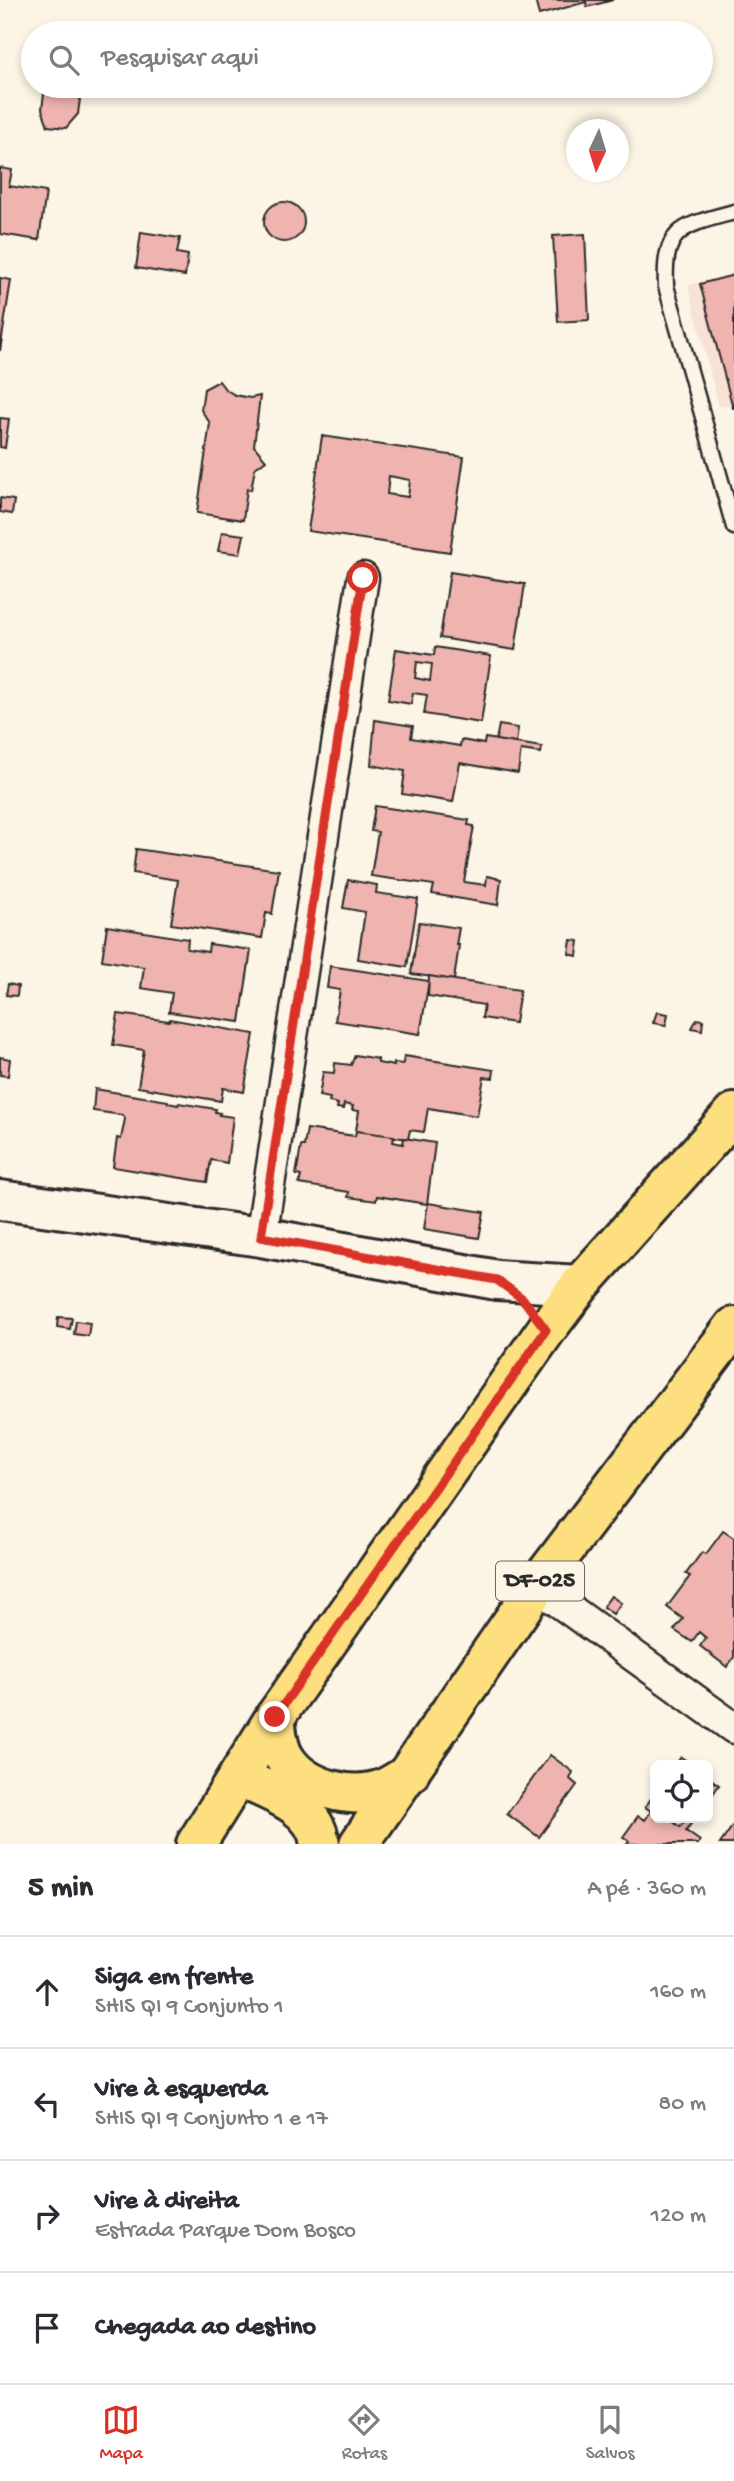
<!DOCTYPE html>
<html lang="pt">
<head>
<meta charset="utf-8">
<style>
  :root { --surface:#fff; --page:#f2f2f3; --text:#2b2b33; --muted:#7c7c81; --line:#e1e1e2; --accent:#d93025 }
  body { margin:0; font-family:"Gochi Hand",sans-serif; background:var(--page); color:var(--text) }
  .controls { position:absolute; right:21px; bottom:21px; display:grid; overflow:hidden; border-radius:10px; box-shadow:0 4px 10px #0003 }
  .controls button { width:63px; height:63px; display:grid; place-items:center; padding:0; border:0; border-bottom:2px solid var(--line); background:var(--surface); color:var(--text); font:35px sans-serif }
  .compass { position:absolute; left:566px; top:119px; width:63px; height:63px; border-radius:50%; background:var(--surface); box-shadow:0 4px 10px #0003; rotate:184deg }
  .stop { position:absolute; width:21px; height:21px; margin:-16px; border:5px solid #d93025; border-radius:50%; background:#fff }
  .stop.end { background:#d93025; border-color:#fff; box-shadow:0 2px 7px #0008 }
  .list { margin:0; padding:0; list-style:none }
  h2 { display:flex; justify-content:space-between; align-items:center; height:91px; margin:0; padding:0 28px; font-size:30px }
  h2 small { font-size:23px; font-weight:400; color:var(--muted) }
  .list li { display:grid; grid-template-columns:46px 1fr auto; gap:21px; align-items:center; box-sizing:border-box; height:112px; padding:0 28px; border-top:2px solid var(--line) }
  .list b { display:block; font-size:26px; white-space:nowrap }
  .list p { margin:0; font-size:23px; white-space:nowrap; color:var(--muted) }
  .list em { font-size:23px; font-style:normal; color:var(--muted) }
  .icon { flex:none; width:38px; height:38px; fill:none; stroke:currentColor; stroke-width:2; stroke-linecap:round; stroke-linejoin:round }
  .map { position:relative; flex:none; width:734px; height:1844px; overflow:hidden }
  .search { position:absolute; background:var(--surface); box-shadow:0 4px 10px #0003; left:21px; right:21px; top:21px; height:77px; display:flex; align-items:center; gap:18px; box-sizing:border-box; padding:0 24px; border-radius:38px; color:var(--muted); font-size:26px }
  .sheet { height:539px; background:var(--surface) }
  nav { display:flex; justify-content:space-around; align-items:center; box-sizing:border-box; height:98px; border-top:2px solid var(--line); background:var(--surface); font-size:19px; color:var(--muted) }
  nav a { display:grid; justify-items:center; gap:4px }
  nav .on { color:var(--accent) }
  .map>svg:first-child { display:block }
  .built { fill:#f8e1d5 }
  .building { fill:#efb3b0; stroke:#2b2b2b; stroke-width:2; fill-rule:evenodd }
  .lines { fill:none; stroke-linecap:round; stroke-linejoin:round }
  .lane-casing { stroke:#2b2b2b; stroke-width:19 }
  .street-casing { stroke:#2b2b2b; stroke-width:35 }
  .secondary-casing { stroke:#2b2b2b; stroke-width:44 }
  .primary-casing { stroke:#2b2b2b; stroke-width:44 }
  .lane { stroke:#fcf5e5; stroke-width:14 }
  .street { stroke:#fcf5e5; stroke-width:30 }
  .secondary { stroke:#fcf5e5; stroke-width:38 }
  .primary { stroke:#fedf80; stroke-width:38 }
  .route { stroke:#d93025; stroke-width:9 }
  .labels { text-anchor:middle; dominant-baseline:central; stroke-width:6; stroke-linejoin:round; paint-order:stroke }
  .shield { fill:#fcf5e5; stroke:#6a6863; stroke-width:2 }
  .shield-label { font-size:23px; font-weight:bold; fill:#2b2b2b }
</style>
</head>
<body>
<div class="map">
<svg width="734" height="1844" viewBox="0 0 734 1844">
  <rect width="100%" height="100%" fill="#fcf5e5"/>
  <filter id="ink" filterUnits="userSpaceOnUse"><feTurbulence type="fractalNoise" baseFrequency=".0143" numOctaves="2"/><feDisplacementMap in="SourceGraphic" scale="14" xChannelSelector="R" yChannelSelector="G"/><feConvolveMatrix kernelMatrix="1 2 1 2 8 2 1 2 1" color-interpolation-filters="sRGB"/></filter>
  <g filter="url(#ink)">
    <path class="built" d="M734,273V403L719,407L688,285Z"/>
    <g class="building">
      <path d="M535,0H613L587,7L586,2L539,15Z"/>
      <path d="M50,86H74L80,99L78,114L66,128L48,126L42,109L44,94Z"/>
      <path d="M0,168L12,170L9,186L46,192L39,240L0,234Z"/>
      <circle cx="284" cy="222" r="20"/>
      <path d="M141,232L180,238L177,253L188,255L185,276L136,268Z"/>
      <path d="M585,234L589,320L558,322L553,236Z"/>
      <path d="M734,275V408H733L700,284Z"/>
      <path d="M0,278L11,280L0,351Z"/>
      <path d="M219,381L225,389L235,395L250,398L260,396L254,446L266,460L255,468L251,490L247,489L243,520L197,513L210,423L201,410L204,389Z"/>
      <path d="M0,418L9,419L5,448L0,447Z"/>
      <path d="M322,436L464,457L450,552L308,531ZM389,476L410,480L408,497L387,494Z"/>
      <path d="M0,498L14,500L12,514L0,512Z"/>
      <path d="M222,532L244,535L240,554L218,551Z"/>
      <path d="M450,572L525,584L515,650L440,638Z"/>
      <path d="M435,647L491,656L481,723L424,714L427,695L413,693L411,704L388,700L396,649L434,655ZM417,662L432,664L430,681L415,678Z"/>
      <path d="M375,720L413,726L411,738L460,746L461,740L484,744L485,738L542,747L541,753L521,750L518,773L460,763L453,802L402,794L405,771L371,765Z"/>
      <path d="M499,725L518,728L516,743L496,740Z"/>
      <path d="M375,806L469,820L468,825L474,826L464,882L486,885L487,876L501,879L498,905L432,894L434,885L371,876L378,832L371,831Z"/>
      <path d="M136,849L279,870L272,914L266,913L262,938L171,924L178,880L133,873Z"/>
      <path d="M348,880L377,885L376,893L418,899L407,967L358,959L365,912L343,908Z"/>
      <path d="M419,922L459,928L456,945H459L454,980L411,974Z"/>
      <path d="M107,926L188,939L187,949L208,952L209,944L251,950L240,1022L169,1012L172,993L141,988L144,967L102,960Z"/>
      <path d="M571,940L579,941L577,956L569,954Z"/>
      <path d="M330,966L429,981L420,1034L335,1021L340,990L327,988Z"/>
      <path d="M429,976L520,990L515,1023L482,1018L484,1005L428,996Z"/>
      <path d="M8,984L18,986L17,996L6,995Z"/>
      <path d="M657,1012L668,1014L666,1025L653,1023Z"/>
      <path d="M118,1014L169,1021L170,1019L254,1034L244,1092L223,1088L221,1101L138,1087L144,1050L113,1045Z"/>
      <path d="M697,1019L703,1020L702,1030L692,1028Z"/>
      <path d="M355,1055L378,1059V1063L394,1066V1063L403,1064L404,1056L494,1070L493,1078L484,1077L477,1116L428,1108L424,1132L410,1130L408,1139L356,1131L359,1111L352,1110L353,1106L344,1104L343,1109L337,1108L338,1104L329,1102L330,1098L319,1096L323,1072L334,1073L335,1063L351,1065Z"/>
      <path d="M0,1057L10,1059L8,1076L0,1075Z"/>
      <path d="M95,1089L168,1101V1103L178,1105L179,1103L216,1109L215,1112L220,1113L219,1115L233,1117L227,1163L211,1160L207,1182L113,1167L117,1138L121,1139L125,1119L122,1115L93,1111Z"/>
      <path d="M307,1129L355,1136L356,1131L394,1136L393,1142L403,1144L404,1138L435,1143L427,1204L377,1196L376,1201L348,1197L349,1192L299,1184L301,1176L296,1175L301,1146H304Z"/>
      <path d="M428,1203L484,1212L479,1238L424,1229Z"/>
      <path d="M58,1317L72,1318L70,1329L57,1327Z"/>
      <path d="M76,1321L90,1323L88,1336L74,1334Z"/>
      <path d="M723,1531L734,1538V1657L727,1667L700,1646L706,1638L699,1632L692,1642L674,1630L683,1619L667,1607L690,1576L686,1574L702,1552L706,1554Z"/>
      <path d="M611,1596L621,1603L613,1614L603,1607Z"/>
      <path d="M550,1755L573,1772L570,1779L577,1785L539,1837L507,1814Z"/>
      <path d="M681,1757L691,1764L692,1765H675Z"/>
      <path d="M708,1777L719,1785L708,1801Z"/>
      <path d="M655,1793V1818H673L671,1820L680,1827L687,1818H695L686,1831L700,1841L698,1844H627L629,1841L623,1837L638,1816L645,1820L651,1811L645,1807Z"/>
      <path d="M734,1824V1844H720Z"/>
    </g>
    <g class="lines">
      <g class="lane-casing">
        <path id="lane" d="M734,212C683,226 663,227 666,286L734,527"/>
      </g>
      <g class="street-casing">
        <g id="street">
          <path d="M261,1237L363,578"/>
          <path d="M537,1586L734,1728"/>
        </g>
      </g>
      <g class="secondary-casing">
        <path id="secondary" d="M0,1200L261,1237L497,1280L580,1285"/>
      </g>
      <g class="primary-casing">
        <g id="primary">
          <path d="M275,1717C277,1731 277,1748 286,1760C305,1789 353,1801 385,1788C394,1784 402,1778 409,1774"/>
          <path d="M238,1777C268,1791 316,1805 320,1844"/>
          <path d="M196,1844L275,1717L546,1330L580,1285L734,1113"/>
          <path d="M359,1844L537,1586L734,1327"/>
        </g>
      </g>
      <use href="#lane" class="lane"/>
      <use href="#street" class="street"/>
      <use href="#secondary" class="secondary"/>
      <use href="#primary" class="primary"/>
    </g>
  </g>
  <g class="lines" filter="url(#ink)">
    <path class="route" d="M275,1717L546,1330L523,1299L497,1280L261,1237L363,578"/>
  </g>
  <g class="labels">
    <rect class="shield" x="496" y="1561.5" width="88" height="39" rx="5"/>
    <g class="shield-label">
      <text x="540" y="1581">DF-025</text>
    </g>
  </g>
</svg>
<div class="controls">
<button><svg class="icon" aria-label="locate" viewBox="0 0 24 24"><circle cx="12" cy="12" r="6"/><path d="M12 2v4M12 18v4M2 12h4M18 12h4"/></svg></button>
</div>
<svg class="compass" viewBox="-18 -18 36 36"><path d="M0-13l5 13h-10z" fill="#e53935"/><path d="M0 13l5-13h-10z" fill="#7c7c81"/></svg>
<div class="stop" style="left:363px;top:578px"></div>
<div class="stop end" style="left:275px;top:1717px"></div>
<div class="search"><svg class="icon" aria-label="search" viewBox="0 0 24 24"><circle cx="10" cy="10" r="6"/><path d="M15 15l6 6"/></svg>Pesquisar aqui</div>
</div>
<section class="sheet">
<h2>5 min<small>A pé · 360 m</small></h2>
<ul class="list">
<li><svg class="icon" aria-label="ahead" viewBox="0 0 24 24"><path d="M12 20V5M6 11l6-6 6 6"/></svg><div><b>Siga em frente</b><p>SHIS QI 9 Conjunto 1</p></div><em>160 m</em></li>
<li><svg class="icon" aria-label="left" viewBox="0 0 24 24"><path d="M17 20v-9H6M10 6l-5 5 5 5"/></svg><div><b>Vire à esquerda</b><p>SHIS QI 9 Conjunto 1 e 17</p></div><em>80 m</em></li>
<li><svg class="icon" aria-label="right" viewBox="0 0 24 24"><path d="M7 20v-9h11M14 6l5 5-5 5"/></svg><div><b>Vire à direita</b><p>Estrada Parque Dom Bosco</p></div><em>120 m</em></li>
<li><svg class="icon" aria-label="arrive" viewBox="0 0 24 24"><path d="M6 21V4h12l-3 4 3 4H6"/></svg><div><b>Chegada ao destino</b></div></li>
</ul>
</section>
<nav>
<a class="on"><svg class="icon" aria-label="map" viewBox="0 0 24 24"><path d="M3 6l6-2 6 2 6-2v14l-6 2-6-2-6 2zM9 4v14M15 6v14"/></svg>Mapa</a>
<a><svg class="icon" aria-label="directions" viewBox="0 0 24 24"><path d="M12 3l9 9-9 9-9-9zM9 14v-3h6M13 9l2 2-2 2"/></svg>Rotas</a>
<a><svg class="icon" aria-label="saved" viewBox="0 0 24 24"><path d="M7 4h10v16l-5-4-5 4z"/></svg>Salvos</a>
</nav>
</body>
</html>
